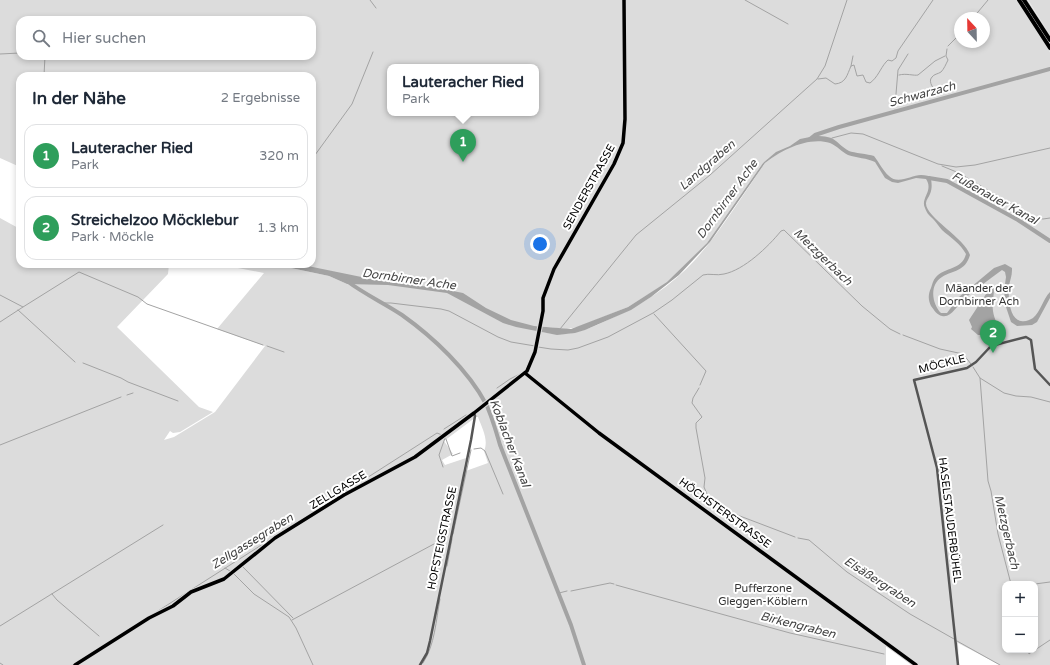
<!DOCTYPE html>
<html lang="de">
<head>
<meta charset="utf-8">
<style>
  :root { --surface:#fff; --page:#f6f6f7; --text:#1f2937; --muted:#747a83; --line:#e0e1e3; --accent:#111827 }
  body { margin:0; font-family:"Varela Round",sans-serif; background:var(--page); color:var(--text) }
  .controls { position:absolute; right:12px; bottom:12px; display:grid; overflow:hidden; border-radius:8px; box-shadow:0 2px 6px #0003 }
  .controls button { width:36px; height:36px; display:grid; place-items:center; padding:0; border:0; border-bottom:1px solid var(--line); background:var(--surface); color:var(--text); font:20px sans-serif }
  .compass { position:absolute; left:954px; top:12px; width:36px; height:36px; border-radius:50%; background:var(--surface); box-shadow:0 2px 6px #0003; rotate:338deg }
  .you { position:absolute; left:540px; top:244px; width:14px; height:14px; margin:-10px; border:3px solid #fff; border-radius:50%; background:#1a73e8; box-shadow:0 0 0 6px #1a73e833 }
  .badge { display:grid; place-items:center; width:26px; height:26px; border-radius:50%; background:var(--accent); color:#fff; font-size:13px; font-weight:700 }
  .pin { position:absolute; translate:-50% -33px; filter:drop-shadow(0 1px 2px #0008) }
  .pin::after { content:''; position:absolute; top:21px; width:14px; height:12px; background:inherit; clip-path:polygon(0 0,100% 0,50% 100%) }
  .popup { position:absolute; left:387px; top:64px; width:152px; height:52px; box-sizing:border-box; display:grid; place-content:center; border-radius:8px; background:var(--surface); filter:drop-shadow(0 1px 3px #0005); font-size:13px; white-space:nowrap; color:var(--muted) }
  .popup b { font-size:15px; color:var(--text) }
  .popup::after { content:''; position:absolute; left:50%; top:100%; margin-left:-8px; border:8px solid transparent; border-top-color:var(--surface) }
  .list { margin:0; padding:0; list-style:none }
  h2 { display:flex; justify-content:space-between; align-items:center; height:52px; margin:0; padding:0 16px; font-size:17px }
  h2 small { font-size:13px; font-weight:400; color:var(--muted) }
  .list li { display:grid; grid-template-columns:26px 1fr auto; gap:12px; align-items:center; box-sizing:border-box; height:64px; margin:0 8px 8px; padding:0 8px; border:1px solid var(--line); border-radius:12px }
  .list b { display:block; font-size:15px; white-space:nowrap }
  .list p { margin:0; font-size:13px; white-space:nowrap; color:var(--muted) }
  .list em { font-size:13px; font-style:normal; color:var(--muted) }
  .icon { flex:none; width:22px; height:22px; fill:none; stroke:currentColor; stroke-width:2; stroke-linecap:round; stroke-linejoin:round }
  .map { position:relative; flex:none; width:1050px; height:665px; overflow:hidden }
  .search { position:absolute; background:var(--surface); box-shadow:0 2px 6px #0003; left:16px; top:16px; width:300px; height:44px; display:flex; align-items:center; gap:10px; box-sizing:border-box; padding:0 14px; border-radius:12px; color:var(--muted); font-size:15px }
  .panel { position:absolute; background:var(--surface); box-shadow:0 2px 6px #0003; left:16px; top:72px; width:300px; height:196px; border-radius:12px }
  .map>svg:first-child { display:block }
  .green { fill:#dcdcdc; fill-rule:evenodd }
  .water { fill:#a3a3a3 }
  .lines { fill:none; stroke-linecap:round; stroke-linejoin:round }
  .stream { stroke:#a3a3a3; stroke-width:1 }
  .river { stroke:#a3a3a3; stroke-width:4 }
  .major-casing { stroke:#dbdbdb; stroke-width:5.5 }
  .highway-casing { stroke:#dbdbdb; stroke-width:6 }
  .minor { stroke:#555; stroke-width:2.5 }
  .major { stroke:#000; stroke-width:3.5 }
  .highway { stroke:#000; stroke-width:4 }
  .labels { text-anchor:middle; dominant-baseline:central; stroke-width:4; stroke-linejoin:round; paint-order:stroke }
  .street-label { font-size:11px; fill:#000; stroke:#fff }
  .park-label { font-size:11px; fill:#333; stroke:#fff }
  .water-label { font-size:12px; font-style:italic; fill:#444; stroke:#fff }
</style>
</head>
<body>
<div class="map">
<svg width="1050" height="665" viewBox="0 0 1050 665">
  <rect width="100%" height="100%" fill="#fff"/>
  <g class="green">
    <path d="M0,0H1016L1050,52V665H1000L958,643L959,665H918L536,384L609,442L724,527H726L886,645V665H0V218L20,229V264H169L168,274L117,327L199,407L213,412L180,432L173,433L170,431L164,440L174,437L215,412L265,346L217,329L264,273L217,264H272L329,276L347,284L351,281L290,264H312V76H20V167L0,158ZM960,18H984V42H960ZM20,20H312V56H20ZM390,67H536V113H390ZM776,155L765,163C742,196 721,231 695,260C671,286 642,305 610,319C582,332 565,339 534,330L536,326L567,329L578,327L628,307L668,282L707,243L763,163ZM476,417H478C482,428 489,440 484,451L488,463L463,472L466,458L445,465L442,460L453,454L444,441ZM1005,584H1035V650H1005Z"/>
    <path d="M1028,0H1050V35Z"/>
  </g>
  <g class="water">
    <path d="M815,136C837,136 833,141 849,151C854,153 868,154 874,156C879,162 883,171 889,176C898,185 911,175 921,175C926,175 929,176 933,178L931,179C932,184 932,190 930,194C929,197 926,200 926,203C925,217 965,238 970,255C965,272 953,270 942,277C929,285 932,304 941,313H947L959,297L994,268L1005,264L1012,268V270C1012,276 1010,280 1009,286C1008,296 1009,319 1021,321C1026,322 1029,320 1033,318C1041,311 1043,299 1050,292V298L1037,322L1032,325L1017,326L1011,322L1006,307L1004,291L1006,277L1005,272L1002,270C989,280 975,289 963,300C957,305 952,318 942,316C937,315 934,310 931,306C928,300 928,294 931,288C932,285 933,280 936,277C945,267 962,270 966,254C960,243 951,238 942,230C939,227 937,223 934,220C930,216 927,214 925,208C920,198 934,191 926,179L916,178L898,183L892,182L885,178L875,162C867,158 857,158 848,155C842,152 837,146 830,143C809,136 781,150 765,163L710,242L679,275L651,297L631,310L585,330L575,333L557,335L516,327L503,323L447,293L388,285L347,284L329,276L272,264H298L381,281L438,288L463,293L486,308L511,320L534,326L571,329L628,307L667,282L707,243L763,163L776,152L790,146L800,139Z"/>
    <path d="M992,287L994,288C994,296 992,303 993,311C994,319 999,327 1000,335L999,337L987,332L983,335H978L971,329L972,327L969,320L988,291Z"/>
  </g>
  <g class="lines">
    <g class="stream">
      <path d="M370,0L376,8"/>
      <path d="M745,0L788,24"/>
      <path d="M973,18L988,0"/>
      <path d="M948,46L960,34"/>
      <path d="M0,54L20,53"/>
      <path d="M851,66L853,56"/>
      <path d="M899,75C906,73 914,76 918,75L935,61L945,56"/>
      <path d="M44,76L45,56"/>
      <path d="M818,79L826,78L835,84C846,83 847,75 851,66L854,65L857,76L863,75L866,82L870,83C878,77 880,69 886,62L888,60L892,61L896,58L898,51L933,0"/>
      <path d="M938,95C935,90 927,82 932,77C934,74 938,74 941,72C944,69 946,64 948,60L946,56L947,49"/>
      <path d="M940,98V99"/>
      <path d="M895,106L898,70L908,54"/>
      <path d="M895,112V110"/>
      <path d="M832,138L851,133L863,134L938,164L956,167L975,165L1050,148"/>
      <path d="M312,152L315,155L352,104L373,52"/>
      <path d="M942,166L959,173L1035,218L1043,219L1050,218"/>
      <path d="M0,295L23,307L79,272L138,297L147,304L263,345"/>
      <path d="M382,303H391L441,309L449,311L498,337L511,342L535,346"/>
      <path d="M18,310L75,362"/>
      <path d="M654,314L706,371L700,385"/>
      <path d="M0,322L23,307"/>
      <path d="M560,329L636,235L710,175L817,79L825,66L847,0"/>
      <path d="M903,335L940,349L963,354L971,364"/>
      <path d="M267,346L284,352"/>
      <path d="M538,347L551,349L568,350L578,348L608,337L653,313L672,300L703,275C709,273 717,276 724,274C744,270 768,247 781,231L784,230L862,306L890,329L900,334"/>
      <path d="M83,363L121,378L128,382L178,401"/>
      <path d="M973,367L980,378L988,481L991,491L998,534L1011,584"/>
      <path d="M980,378L1004,393L1016,396L1031,397L1050,402"/>
      <path d="M497,388L510,379L520,374"/>
      <path d="M699,388L693,398L692,403L702,417L696,423V428L705,478L704,487L707,494L732,513L795,537"/>
      <path d="M127,395L133,393"/>
      <path d="M444,429L466,415"/>
      <path d="M446,439L452,456L460,453"/>
      <path d="M0,445L121,397"/>
      <path d="M474,449L481,448L485,451L503,494"/>
      <path d="M443,467L439,455L445,438"/>
      <path d="M287,529L437,433L442,435"/>
      <path d="M453,534L471,450"/>
      <path d="M798,538L809,540L847,572L910,614L954,639"/>
      <path d="M242,566L293,618"/>
      <path d="M447,566L452,539"/>
      <path d="M225,568L230,571"/>
      <path d="M233,573L254,594L289,617L296,628L313,665"/>
      <path d="M1035,584L1050,582"/>
      <path d="M616,585L790,633L884,654"/>
      <path d="M571,591L610,583L614,584"/>
      <path d="M559,593L567,591"/>
      <path d="M52,594L57,600L99,636"/>
      <path d="M150,616L274,537"/>
      <path d="M292,620L447,537"/>
      <path d="M0,626L163,525"/>
      <path d="M957,641L1000,665"/>
      <path d="M1028,650L1029,654L1034,650"/>
      <path d="M1035,650L1050,640"/>
      <path d="M0,663L3,665"/>
      <path d="M423,663C435,645 436,620 440,599"/>
      <path d="M72,665L83,658"/>
    </g>
    <g class="river">
      <path d="M810,139L815,135L839,127L1050,69"/>
      <path d="M929,178L947,181L1018,220L1050,241"/>
      <path d="M347,281C364,294 384,303 402,315C433,337 468,370 486,404C492,417 496,431 500,445L571,625L584,665"/>
    </g>
    <g class="major-casing">
      <g id="major">
        <path d="M525,373L599,433L916,665"/>
        <path d="M75,665L149,618L173,606L191,592L224,579L275,538L344,495L415,457L474,413L527,371L535,352L543,311V298L554,269L614,164L623,143L625,119L624,0"/>
      </g>
    </g>
    <g class="highway-casing">
      <g id="highway">
        <path d="M1019,0L1050,48"/>
        <path d="M1024,0L1050,40"/>
      </g>
    </g>
    <g class="minor">
      <path d="M420,665L427,653L430,641L471,440L475,416L474,413"/>
      <path d="M958,665L937,468L914,380L967,368L976,362L991,346L1026,337L1031,340L1035,369L1050,385"/>
    </g>
    <use href="#major" class="major"/>
    <use href="#highway" class="highway"/>
  </g>
  <g class="labels">
    <g class="street-label">
      <text transform="translate(589 187) rotate(-61)">SENDERSTRASSE</text>
      <text transform="translate(942 364) rotate(-14)">MÖCKLE</text>
      <text transform="translate(338 490) rotate(-31)">ZELLGASSE</text>
      <text transform="translate(725 513) rotate(36)">HÖCHSTERSTRASSE</text>
      <text transform="translate(950 520) rotate(83)">HASELSTAUDERBÜHEL</text>
      <text transform="translate(442 538) rotate(-78)">HOFSTEIGSTRASSE</text>
    </g>
    <g class="park-label">
      <text x="979" y="288">Mäander der<tspan x="979" dy="13">Dornbirner Ach</tspan></text>
      <text x="763" y="588">Pufferzone<tspan x="763" dy="13">Gleggen-Köblern</tspan></text>
    </g>
    <g class="water-label">
      <text transform="translate(922 94) rotate(-15)">Schwarzach</text>
      <text transform="translate(707 165) rotate(-41)">Landgraben</text>
      <text transform="translate(995 198) rotate(29)">Fußenauer Kanal</text>
      <text transform="translate(727 199) rotate(-54)">Dornbirner Ache</text>
      <text transform="translate(823 257) rotate(44)">Metzgerbach</text>
      <text transform="translate(409 279) rotate(8)">Dornbirner Ache</text>
      <text transform="translate(510 443) rotate(69)">Koblacher Kanal</text>
      <text transform="translate(1007 532) rotate(77)">Metzgerbach</text>
      <text transform="translate(252 541) rotate(-32)">Zellgassegraben</text>
      <text transform="translate(880 582) rotate(33)">Elsäßergraben</text>
      <text transform="translate(798 625) rotate(14)">Birkengraben</text>
    </g>
  </g>
</svg>
<div class="controls">
<button>+</button>
<button>−</button>
</div>
<svg class="compass" viewBox="-18 -18 36 36"><path d="M0-13l5 13h-10z" fill="#e53935"/><path d="M0 13l5-13h-10z" fill="#747a83"/></svg>
<div class="you"></div>
<div class="pin badge" style="left:463px;top:162px;background:#2e9e5b">1</div>
<div class="popup"><b>Lauteracher Ried</b>Park</div>
<div class="pin badge" style="left:993px;top:353px;background:#2e9e5b">2</div>
<div class="search"><svg class="icon" aria-label="search" viewBox="0 0 24 24"><circle cx="10" cy="10" r="6"/><path d="M15 15l6 6"/></svg>Hier suchen</div>
<section class="panel">
<h2>In der Nähe<small>2 Ergebnisse</small></h2>
<ul class="list">
<li><span class="badge" style="background:#2e9e5b">1</span><div><b>Lauteracher Ried</b><p>Park</p></div><em>320 m</em></li>
<li><span class="badge" style="background:#2e9e5b">2</span><div><b>Streichelzoo Möcklebur</b><p>Park · Möckle</p></div><em>1.3 km</em></li>
</ul>
</section>
</div>
</body>
</html>
